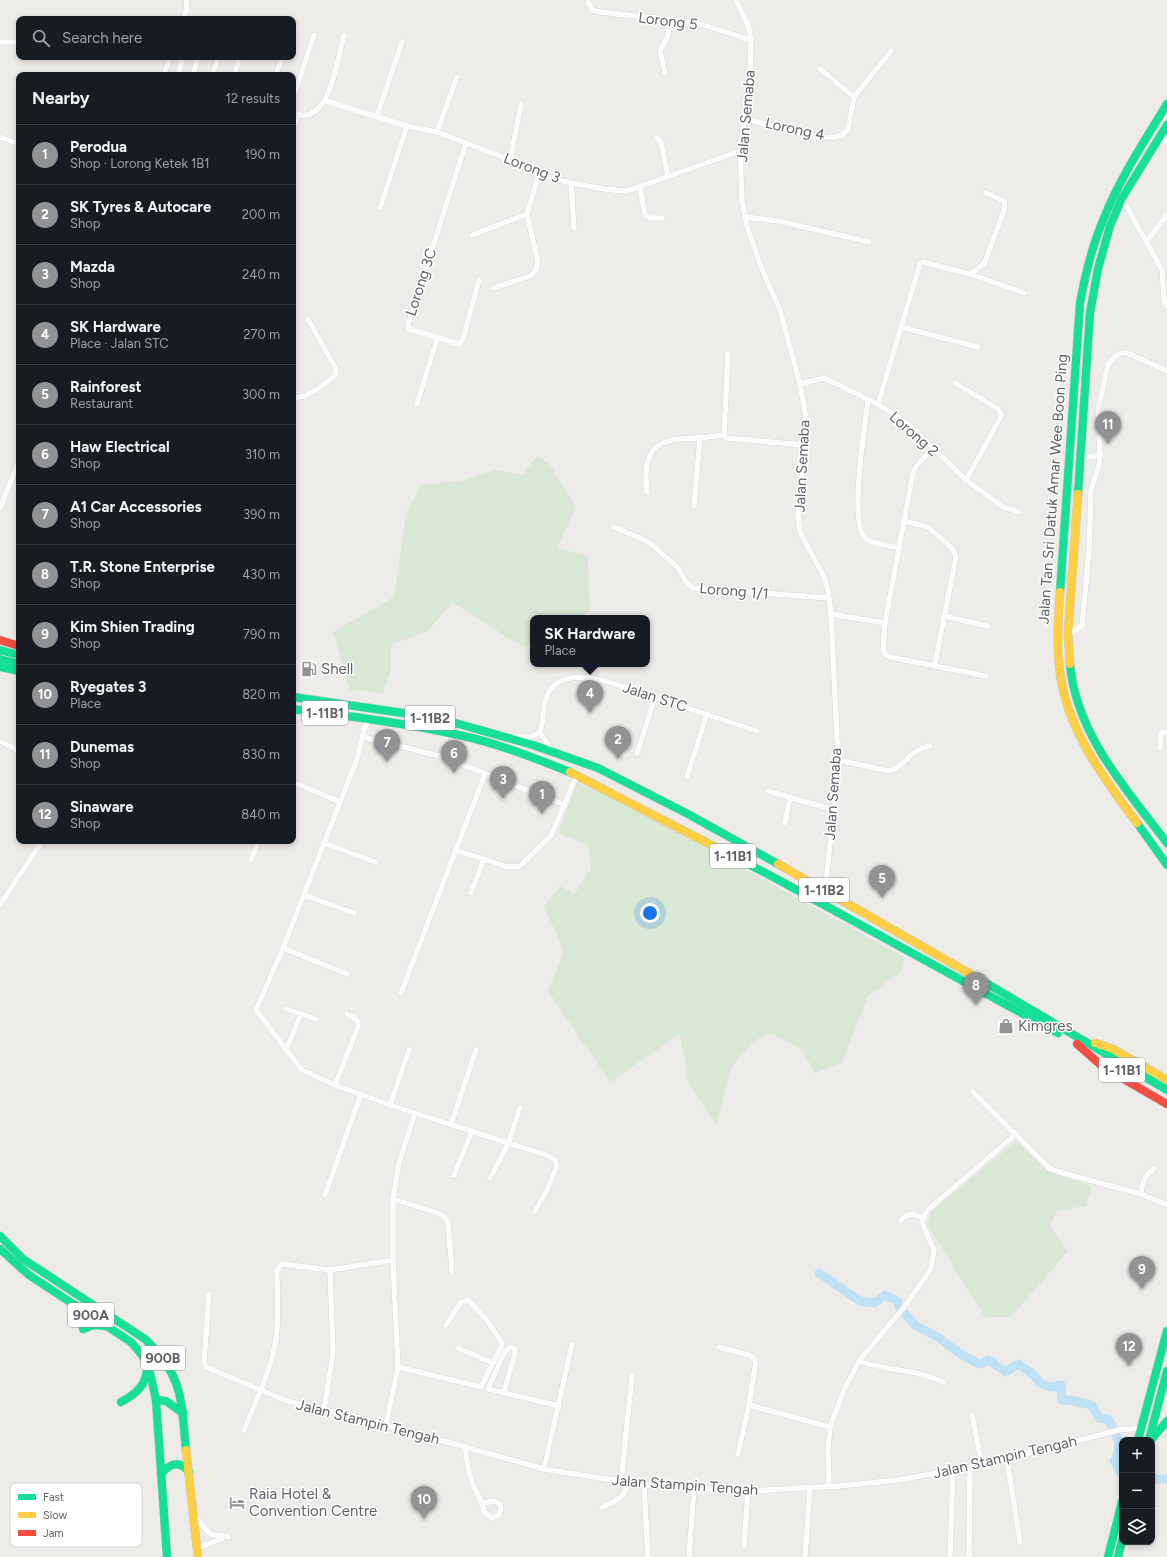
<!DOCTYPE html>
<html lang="en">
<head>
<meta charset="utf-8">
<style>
  :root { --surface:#171b24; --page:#242831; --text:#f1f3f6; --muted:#9ea1a6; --line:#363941; --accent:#909294 }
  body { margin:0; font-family:Figtree,sans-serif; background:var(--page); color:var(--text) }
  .controls { position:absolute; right:12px; bottom:12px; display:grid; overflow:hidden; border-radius:8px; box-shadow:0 2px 6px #0003 }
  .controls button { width:36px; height:36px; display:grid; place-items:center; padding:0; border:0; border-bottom:1px solid var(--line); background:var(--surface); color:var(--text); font:20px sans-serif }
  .you { position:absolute; left:650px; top:913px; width:14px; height:14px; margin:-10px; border:3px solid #fff; border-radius:50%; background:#1a73e8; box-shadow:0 0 0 6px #1a73e833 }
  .badge { display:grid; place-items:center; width:26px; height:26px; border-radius:50%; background:var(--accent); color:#fff; font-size:13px; font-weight:700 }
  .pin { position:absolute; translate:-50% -33px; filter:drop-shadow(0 1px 2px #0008) }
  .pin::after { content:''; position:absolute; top:21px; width:14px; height:12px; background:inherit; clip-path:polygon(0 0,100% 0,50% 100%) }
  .popup { position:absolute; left:530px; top:615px; width:120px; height:52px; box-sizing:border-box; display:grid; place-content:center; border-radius:8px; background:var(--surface); filter:drop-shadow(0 1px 3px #0005); font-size:13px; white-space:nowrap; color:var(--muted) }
  .popup b { font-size:15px; color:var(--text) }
  .popup::after { content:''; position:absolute; left:50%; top:100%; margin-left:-8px; border:8px solid transparent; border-top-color:var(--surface) }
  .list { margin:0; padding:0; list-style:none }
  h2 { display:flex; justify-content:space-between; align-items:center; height:52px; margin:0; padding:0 16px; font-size:17px }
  h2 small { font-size:13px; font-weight:400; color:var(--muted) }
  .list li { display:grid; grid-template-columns:26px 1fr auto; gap:12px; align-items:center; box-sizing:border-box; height:60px; padding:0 16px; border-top:1px solid var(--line) }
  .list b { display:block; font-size:15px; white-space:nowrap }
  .list p { margin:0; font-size:13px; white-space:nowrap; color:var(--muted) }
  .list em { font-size:13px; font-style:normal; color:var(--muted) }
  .icon { flex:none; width:22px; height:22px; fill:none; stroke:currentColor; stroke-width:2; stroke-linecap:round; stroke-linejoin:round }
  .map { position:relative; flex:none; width:1167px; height:1557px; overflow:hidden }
  .search { position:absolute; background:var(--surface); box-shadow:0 2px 6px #0003; left:16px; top:16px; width:280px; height:44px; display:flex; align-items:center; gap:10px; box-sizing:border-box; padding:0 14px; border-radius:8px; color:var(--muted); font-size:15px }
  .panel { position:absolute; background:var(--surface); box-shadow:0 2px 6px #0003; left:16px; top:72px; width:280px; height:772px; border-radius:8px }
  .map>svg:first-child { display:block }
  .green { fill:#d8e8d4 }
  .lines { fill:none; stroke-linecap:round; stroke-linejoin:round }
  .river { stroke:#bfe0f5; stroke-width:9 }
  .street-casing { stroke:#cacaca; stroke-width:6 }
  .fast-casing { stroke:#c9c9c9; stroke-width:9 }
  .slow-casing { stroke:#c9c9c9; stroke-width:9 }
  .jam-casing { stroke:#c9c9c9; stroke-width:9 }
  .street { stroke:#fcfcfc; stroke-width:5.5 }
  .fast { stroke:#16e098; stroke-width:8 }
  .slow { stroke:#ffcf43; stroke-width:8 }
  .jam { stroke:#f24e42; stroke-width:8 }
  .labels { text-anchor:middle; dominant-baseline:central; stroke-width:3; stroke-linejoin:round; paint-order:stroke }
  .shield { fill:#fff; stroke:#8e9194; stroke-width:1 }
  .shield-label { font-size:14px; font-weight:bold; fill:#5e6266 }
  .street-label { font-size:15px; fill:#5e6266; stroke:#fff }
  .poi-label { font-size:15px; fill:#5e6266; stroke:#fff; text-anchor:start }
  .key { fill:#fff; stroke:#cfd0d1; stroke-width:1 }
  .key-label { font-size:11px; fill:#5e6266 }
</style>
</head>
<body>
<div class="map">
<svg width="1167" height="1557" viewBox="0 0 1167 1557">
  <rect width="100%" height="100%" fill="#edece8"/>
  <g class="green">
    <path d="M537,456L550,465L576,507L557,548L588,556L590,611L578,618H533V643L525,648L453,603L427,631L391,645V669L383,693L350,690L333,632L394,597L406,514L421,485L461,481L496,470L522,475Z"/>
    <path d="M577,783L624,802L905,958L901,972L868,996L842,1063L815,1073L802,1050L771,1033L754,1041L732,1066L716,1125L689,1084L680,1034L610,1082L548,991L564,951L544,906L560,886L574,894L591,869L588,845L558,833Z"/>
    <path d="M1016,1141L1049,1171L1092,1187L1086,1206L1058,1210L1050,1226L1068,1251L1011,1317H985L927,1224L931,1212Z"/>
  </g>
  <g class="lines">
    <g class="river">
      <path d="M819,1273L860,1301L875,1303L885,1295L898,1301L899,1307L915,1325L939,1338L962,1355L979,1364L989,1360L1006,1372L1018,1364L1034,1375L1040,1383L1050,1387L1061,1385L1062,1400H1070L1092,1405L1099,1418L1108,1419C1117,1435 1124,1445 1114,1461L1122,1473"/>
      <path d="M1152,1479H1167"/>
    </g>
    <g class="street-casing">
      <g id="street">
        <path d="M736,0L749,28L751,40L750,72L740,151L742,201L747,226L761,267L780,310L800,384L806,418L805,445L798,515L800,532L824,577L828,590L831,614L838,760L836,789L825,890"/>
        <path d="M588,2L592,10L601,12L697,23L751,40"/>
        <path d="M183,19L187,9L186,0"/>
        <path d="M0,42H19"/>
        <path d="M820,69L854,97"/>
        <path d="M665,73L660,50L667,38L671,20"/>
        <path d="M164,75L170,57"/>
        <path d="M178,75L183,57"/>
        <path d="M193,75L198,57"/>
        <path d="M213,75L218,57"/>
        <path d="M234,75L240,57"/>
        <path d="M276,75L282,57"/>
        <path d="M293,98L314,35"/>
        <path d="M326,101L407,126L437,132L510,160L553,179L603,189L624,191L633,189L740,151"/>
        <path d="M293,113C330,129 337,59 344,35"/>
        <path d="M377,116L402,42"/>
        <path d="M743,118C763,123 817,140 835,137C840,136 845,133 848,129L854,97L891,51"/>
        <path d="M293,130L298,115"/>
        <path d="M437,132L457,77"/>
        <path d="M0,137L19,144"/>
        <path d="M657,138L661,141L668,177"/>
        <path d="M1159,138L1167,142"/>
        <path d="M466,143L408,324L409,329L459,344L463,339L479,280"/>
        <path d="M510,160L521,104"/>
        <path d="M571,183L574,228"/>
        <path d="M640,187L645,215L650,218H662"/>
        <path d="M1122,198L1162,270L1164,300L1167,306"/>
        <path d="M380,208L407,126"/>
        <path d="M746,217L778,221L869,242"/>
        <path d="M472,235L527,214"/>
        <path d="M1147,241L1167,215"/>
        <path d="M970,274L984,264L1005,208L1004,201L986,193"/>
        <path d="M494,288L530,276L536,271L538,262L527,214L539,173"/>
        <path d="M901,327L978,347"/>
        <path d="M728,353L724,435L726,438L805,445"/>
        <path d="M955,383L998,409L1002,415L966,480"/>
        <path d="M800,384L824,378L878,404L908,424L966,480L1003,507L1019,512"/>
        <path d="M293,398C311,397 322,385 336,375V369L308,319"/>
        <path d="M868,400C865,425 849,522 865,538C871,544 892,546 900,548"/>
        <path d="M417,404L437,339"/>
        <path d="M878,404L920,264L923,262L970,274L1024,293"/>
        <path d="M932,449L919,463L913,472L885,623L883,650L885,654L890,657L986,676"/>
        <path d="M1081,458L1100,455"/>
        <path d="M647,492C641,447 658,437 700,438"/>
        <path d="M694,506L700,438L724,435"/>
        <path d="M0,508L19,460"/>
        <path d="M904,521L928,527L953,549L956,557L935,664"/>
        <path d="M614,527L649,542L678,568L686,582L693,588L829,598"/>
        <path d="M831,614L885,623"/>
        <path d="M944,616L988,626"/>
        <path d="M1068,634L1082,626L1089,551L1091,490L1099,465L1100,455L1098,411L1108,364L1117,355L1125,352L1167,371"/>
        <path d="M369,719L364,730L357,759L283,948L256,1010L302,1070L335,1085L390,1105L549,1156L555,1160L557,1166L547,1190L535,1211"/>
        <path d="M540,733L551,749"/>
        <path d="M515,736L529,737L540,733C543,722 543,712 545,702C551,673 583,675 605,681L757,731"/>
        <path d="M363,737L443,757L565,805"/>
        <path d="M0,741L19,751"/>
        <path d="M1160,748L1161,732H1167"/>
        <path d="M637,754L655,697"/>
        <path d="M838,760L889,771C905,767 911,748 930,746"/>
        <path d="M687,777L707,714"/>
        <path d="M293,782L340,802"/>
        <path d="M768,791L834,810"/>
        <path d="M785,823L790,797"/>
        <path d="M324,843L375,862"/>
        <path d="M455,850L508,867L520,866L551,836L577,775"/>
        <path d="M251,860L259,841"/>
        <path d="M471,893L484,859"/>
        <path d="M304,895L354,913"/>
        <path d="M0,905L42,841"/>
        <path d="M283,948L347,974"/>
        <path d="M401,993L485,774"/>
        <path d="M286,1009L301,1014"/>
        <path d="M286,1050L301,1014L316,1019"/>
        <path d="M335,1085L358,1027V1022L356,1019L347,1014"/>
        <path d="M973,1092L1049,1168L1059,1172L1141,1194L1167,1205"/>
        <path d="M390,1105L409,1050"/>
        <path d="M451,1124L476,1050"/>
        <path d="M454,1175L472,1131"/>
        <path d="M490,1178L509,1142L520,1107"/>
        <path d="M1141,1194C1142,1182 1144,1176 1154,1169"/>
        <path d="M325,1195L361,1094"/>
        <path d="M393,1199L441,1214L448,1221L452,1271"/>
        <path d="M901,1220C908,1213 914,1213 922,1218"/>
        <path d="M209,1294L204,1362L206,1367L287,1401L386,1425L544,1469L644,1485L748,1491L839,1486L898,1480L982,1465L1119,1430L1141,1428"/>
        <path d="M719,1347L751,1356L756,1361L749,1405L738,1454"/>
        <path d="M458,1348L493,1363"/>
        <path d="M859,1361C886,1371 917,1369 943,1382"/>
        <path d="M398,1367L481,1387L501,1347L502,1344L500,1340L486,1319L468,1300L460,1303L446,1325"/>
        <path d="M504,1392L515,1353V1349L511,1347L505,1351L488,1389L559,1406"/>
        <path d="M749,1405L830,1427"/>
        <path d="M324,1410L333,1353L330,1270"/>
        <path d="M972,1415L982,1465"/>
        <path d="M386,1425L398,1367L393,1260V1199L399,1163L415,1113"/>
        <path d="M244,1430C255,1403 268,1377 274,1349C280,1324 277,1296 277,1270L282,1264L330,1270L393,1260"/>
        <path d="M465,1447C467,1459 468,1471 472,1482C476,1493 483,1501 484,1512L492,1518L497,1516L501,1511L500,1504L495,1501L483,1503"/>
        <path d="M1007,1459L1020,1542"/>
        <path d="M544,1469L572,1344"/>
        <path d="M621,1482L632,1376"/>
        <path d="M644,1485L648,1557"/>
        <path d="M829,1486L828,1449L830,1427L844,1390L859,1361L904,1307L931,1269L934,1250L922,1223L925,1214L930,1208L1016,1134"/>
        <path d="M602,1507C615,1501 625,1498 628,1483"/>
        <path d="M195,1517L210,1534L229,1537"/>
        <path d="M744,1546L748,1491"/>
        <path d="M197,1548L222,1539"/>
        <path d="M950,1556L953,1471"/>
        <path d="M689,1557L694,1489"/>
        <path d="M805,1557L810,1488"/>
        <path d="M969,1557L970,1467"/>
      </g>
    </g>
    <g class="fast-casing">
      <g id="fast">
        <path d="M1078,494L1090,313L1098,269L1110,226L1122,198L1167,125"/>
        <path d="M1060,592L1080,303C1085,276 1091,249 1102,223C1118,181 1144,142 1167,104"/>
        <path d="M0,650L19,655"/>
        <path d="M0,659L19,664"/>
        <path d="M1070,664C1076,734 1126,789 1167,843"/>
        <path d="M0,667L19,671"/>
        <path d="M293,697L417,715L459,724L533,745L598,768L688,814L778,864"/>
        <path d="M293,709C348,716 405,723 459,735C497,743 534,758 570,772"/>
        <path d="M1137,823L1167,865"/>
        <path d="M721,850L775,878L1058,1033"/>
        <path d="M981,980L1167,1090"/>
        <path d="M0,1236L23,1259L145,1339C184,1376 181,1401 186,1450"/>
        <path d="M0,1249L29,1275L131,1342L142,1355L149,1368L156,1400L167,1557"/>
        <path d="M75,1305L81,1316L83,1329L94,1325L106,1326"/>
        <path d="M156,1400L166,1401L183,1413"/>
        <path d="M121,1402C136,1394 147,1385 147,1367"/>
        <path d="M1138,1440L1167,1331"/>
        <path d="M1149,1440L1167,1371"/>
        <path d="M1151,1440L1167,1421"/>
        <path d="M161,1474C170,1463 180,1460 189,1472"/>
        <path d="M1108,1557L1122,1502"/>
        <path d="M1118,1557L1122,1541"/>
      </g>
    </g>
    <g class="slow-casing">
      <g id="slow">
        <path d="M1060,592C1058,621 1056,650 1061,679C1070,734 1105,780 1137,823"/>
        <path d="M1070,664L1068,634L1078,494"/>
        <path d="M570,772L721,850"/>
        <path d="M778,864L981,980"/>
        <path d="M1095,1043L1113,1049L1167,1080"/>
        <path d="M186,1450L198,1557"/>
      </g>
    </g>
    <g class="jam-casing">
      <g id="jam">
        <path d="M0,640L19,646"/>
        <path d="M1077,1044L1103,1067L1167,1104"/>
      </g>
    </g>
    <use href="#street" class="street"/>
    <use href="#fast" class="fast"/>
    <use href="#slow" class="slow"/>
    <use href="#jam" class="jam"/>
  </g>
  <defs>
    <g id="fuel-bare" transform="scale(1.2)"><path d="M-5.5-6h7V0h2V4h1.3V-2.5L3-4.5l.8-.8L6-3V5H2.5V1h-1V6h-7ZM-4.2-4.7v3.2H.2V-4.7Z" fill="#909294" stroke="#fff" stroke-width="2.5" paint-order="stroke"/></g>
    <g id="shop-bare" transform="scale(1.2)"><path d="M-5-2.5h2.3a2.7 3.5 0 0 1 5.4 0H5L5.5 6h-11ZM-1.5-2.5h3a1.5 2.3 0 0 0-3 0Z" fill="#909294" stroke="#fff" stroke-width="2.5" paint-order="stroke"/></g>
    <g id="hotel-bare" transform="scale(1.2)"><path d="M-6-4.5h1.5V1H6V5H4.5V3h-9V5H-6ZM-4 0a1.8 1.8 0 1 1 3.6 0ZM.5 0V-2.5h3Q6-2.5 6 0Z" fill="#909294" stroke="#fff" stroke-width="2.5" paint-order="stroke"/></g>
  </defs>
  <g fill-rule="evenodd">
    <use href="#fuel-bare" x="309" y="669"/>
    <use href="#shop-bare" x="1006" y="1026"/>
    <use href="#hotel-bare" x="237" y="1503"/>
  </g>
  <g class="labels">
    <g class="shield">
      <rect x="302" y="701" width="46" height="24" rx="3"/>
      <rect x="405" y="706" width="50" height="24" rx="3"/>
      <rect x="710" y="844" width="46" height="24" rx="3"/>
      <rect x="799" y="878" width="50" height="24" rx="3"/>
      <rect x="1099" y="1058" width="46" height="24" rx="3"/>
      <rect x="68" y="1303" width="46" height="24" rx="3"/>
      <rect x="141" y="1346" width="44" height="24" rx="3"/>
    </g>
    <g class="shield-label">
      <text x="325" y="713">1-11B1</text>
      <text x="430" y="718">1-11B2</text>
      <text x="733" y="856">1-11B1</text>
      <text x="824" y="890">1-11B2</text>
      <text x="1122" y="1070">1-11B1</text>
      <text x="91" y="1315">900A</text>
      <text x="163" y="1358">900B</text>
    </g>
    <g class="street-label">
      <text transform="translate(668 21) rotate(7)">Lorong 5</text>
      <text transform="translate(746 116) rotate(-85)">Jalan Semaba</text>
      <text transform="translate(795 129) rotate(12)">Lorong 4</text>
      <text transform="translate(532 168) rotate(21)">Lorong 3</text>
      <text transform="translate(421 282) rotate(-72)">Lorong 3C</text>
      <text transform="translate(914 434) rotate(41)">Lorong 2</text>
      <text transform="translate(802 466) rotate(-87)">Jalan Semaba</text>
      <text transform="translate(1053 489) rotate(-86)">Jalan Tan Sri Datuk Amar Wee Boon Ping</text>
      <text transform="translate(734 591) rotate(5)">Lorong 1/1</text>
      <text transform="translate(655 697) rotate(18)">Jalan STC</text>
      <text transform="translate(833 794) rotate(-86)">Jalan Semaba</text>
      <text transform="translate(368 1422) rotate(14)">Jalan Stampin Tengah</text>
      <text transform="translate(1005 1457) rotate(-13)">Jalan Stampin Tengah</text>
      <text transform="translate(685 1485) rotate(4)">Jalan Stampin Tengah</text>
    </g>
    <g class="poi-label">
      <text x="321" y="669">Shell</text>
      <text x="1018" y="1026">Kimgres</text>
      <text x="249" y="1494">Raia Hotel &amp;<tspan x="249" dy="17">Convention Centre</tspan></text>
    </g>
  </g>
  <rect x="10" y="1483" width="132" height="64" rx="6" class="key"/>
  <rect x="18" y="1494" width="18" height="6" fill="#16e098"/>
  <rect x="18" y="1512" width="18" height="6" fill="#ffcf43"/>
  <rect x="18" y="1530" width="18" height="6" fill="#f24e42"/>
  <g class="key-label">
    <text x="43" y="1501">Fast</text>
    <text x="43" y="1519">Slow</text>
    <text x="43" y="1537">Jam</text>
  </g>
</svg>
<div class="controls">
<button>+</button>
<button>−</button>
<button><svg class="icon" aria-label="layers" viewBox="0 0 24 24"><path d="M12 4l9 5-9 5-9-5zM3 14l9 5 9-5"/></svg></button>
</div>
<div class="you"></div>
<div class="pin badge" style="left:542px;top:814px">1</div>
<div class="pin badge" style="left:618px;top:759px">2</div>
<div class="pin badge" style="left:503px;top:799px">3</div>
<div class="pin badge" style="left:590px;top:713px">4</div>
<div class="popup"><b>SK Hardware</b>Place</div>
<div class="pin badge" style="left:882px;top:898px">5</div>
<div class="pin badge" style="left:454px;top:773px">6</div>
<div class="pin badge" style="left:387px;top:762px">7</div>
<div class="pin badge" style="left:976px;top:1005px">8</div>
<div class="pin badge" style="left:1142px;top:1289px">9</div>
<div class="pin badge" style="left:424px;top:1519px">10</div>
<div class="pin badge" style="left:1108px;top:444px">11</div>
<div class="pin badge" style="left:1129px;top:1366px">12</div>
<div class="search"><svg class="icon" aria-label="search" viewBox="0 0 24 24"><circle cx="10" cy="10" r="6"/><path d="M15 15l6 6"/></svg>Search here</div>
<section class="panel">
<h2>Nearby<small>12 results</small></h2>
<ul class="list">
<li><span class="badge">1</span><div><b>Perodua</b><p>Shop · Lorong Ketek 1B1</p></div><em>190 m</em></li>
<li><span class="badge">2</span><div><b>SK Tyres &amp; Autocare</b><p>Shop</p></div><em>200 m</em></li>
<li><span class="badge">3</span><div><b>Mazda</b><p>Shop</p></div><em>240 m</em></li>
<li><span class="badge">4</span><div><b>SK Hardware</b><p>Place · Jalan STC</p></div><em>270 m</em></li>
<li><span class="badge">5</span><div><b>Rainforest</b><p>Restaurant</p></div><em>300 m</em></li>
<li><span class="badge">6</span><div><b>Haw Electrical</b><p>Shop</p></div><em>310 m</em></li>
<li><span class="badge">7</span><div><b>A1 Car Accessories</b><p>Shop</p></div><em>390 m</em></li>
<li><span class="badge">8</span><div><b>T.R. Stone Enterprise</b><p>Shop</p></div><em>430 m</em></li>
<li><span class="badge">9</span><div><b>Kim Shien Trading</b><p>Shop</p></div><em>790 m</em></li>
<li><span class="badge">10</span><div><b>Ryegates 3</b><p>Place</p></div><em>820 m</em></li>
<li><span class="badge">11</span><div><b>Dunemas</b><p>Shop</p></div><em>830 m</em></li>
<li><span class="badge">12</span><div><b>Sinaware</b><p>Shop</p></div><em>840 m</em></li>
</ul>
</section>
</div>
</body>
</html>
